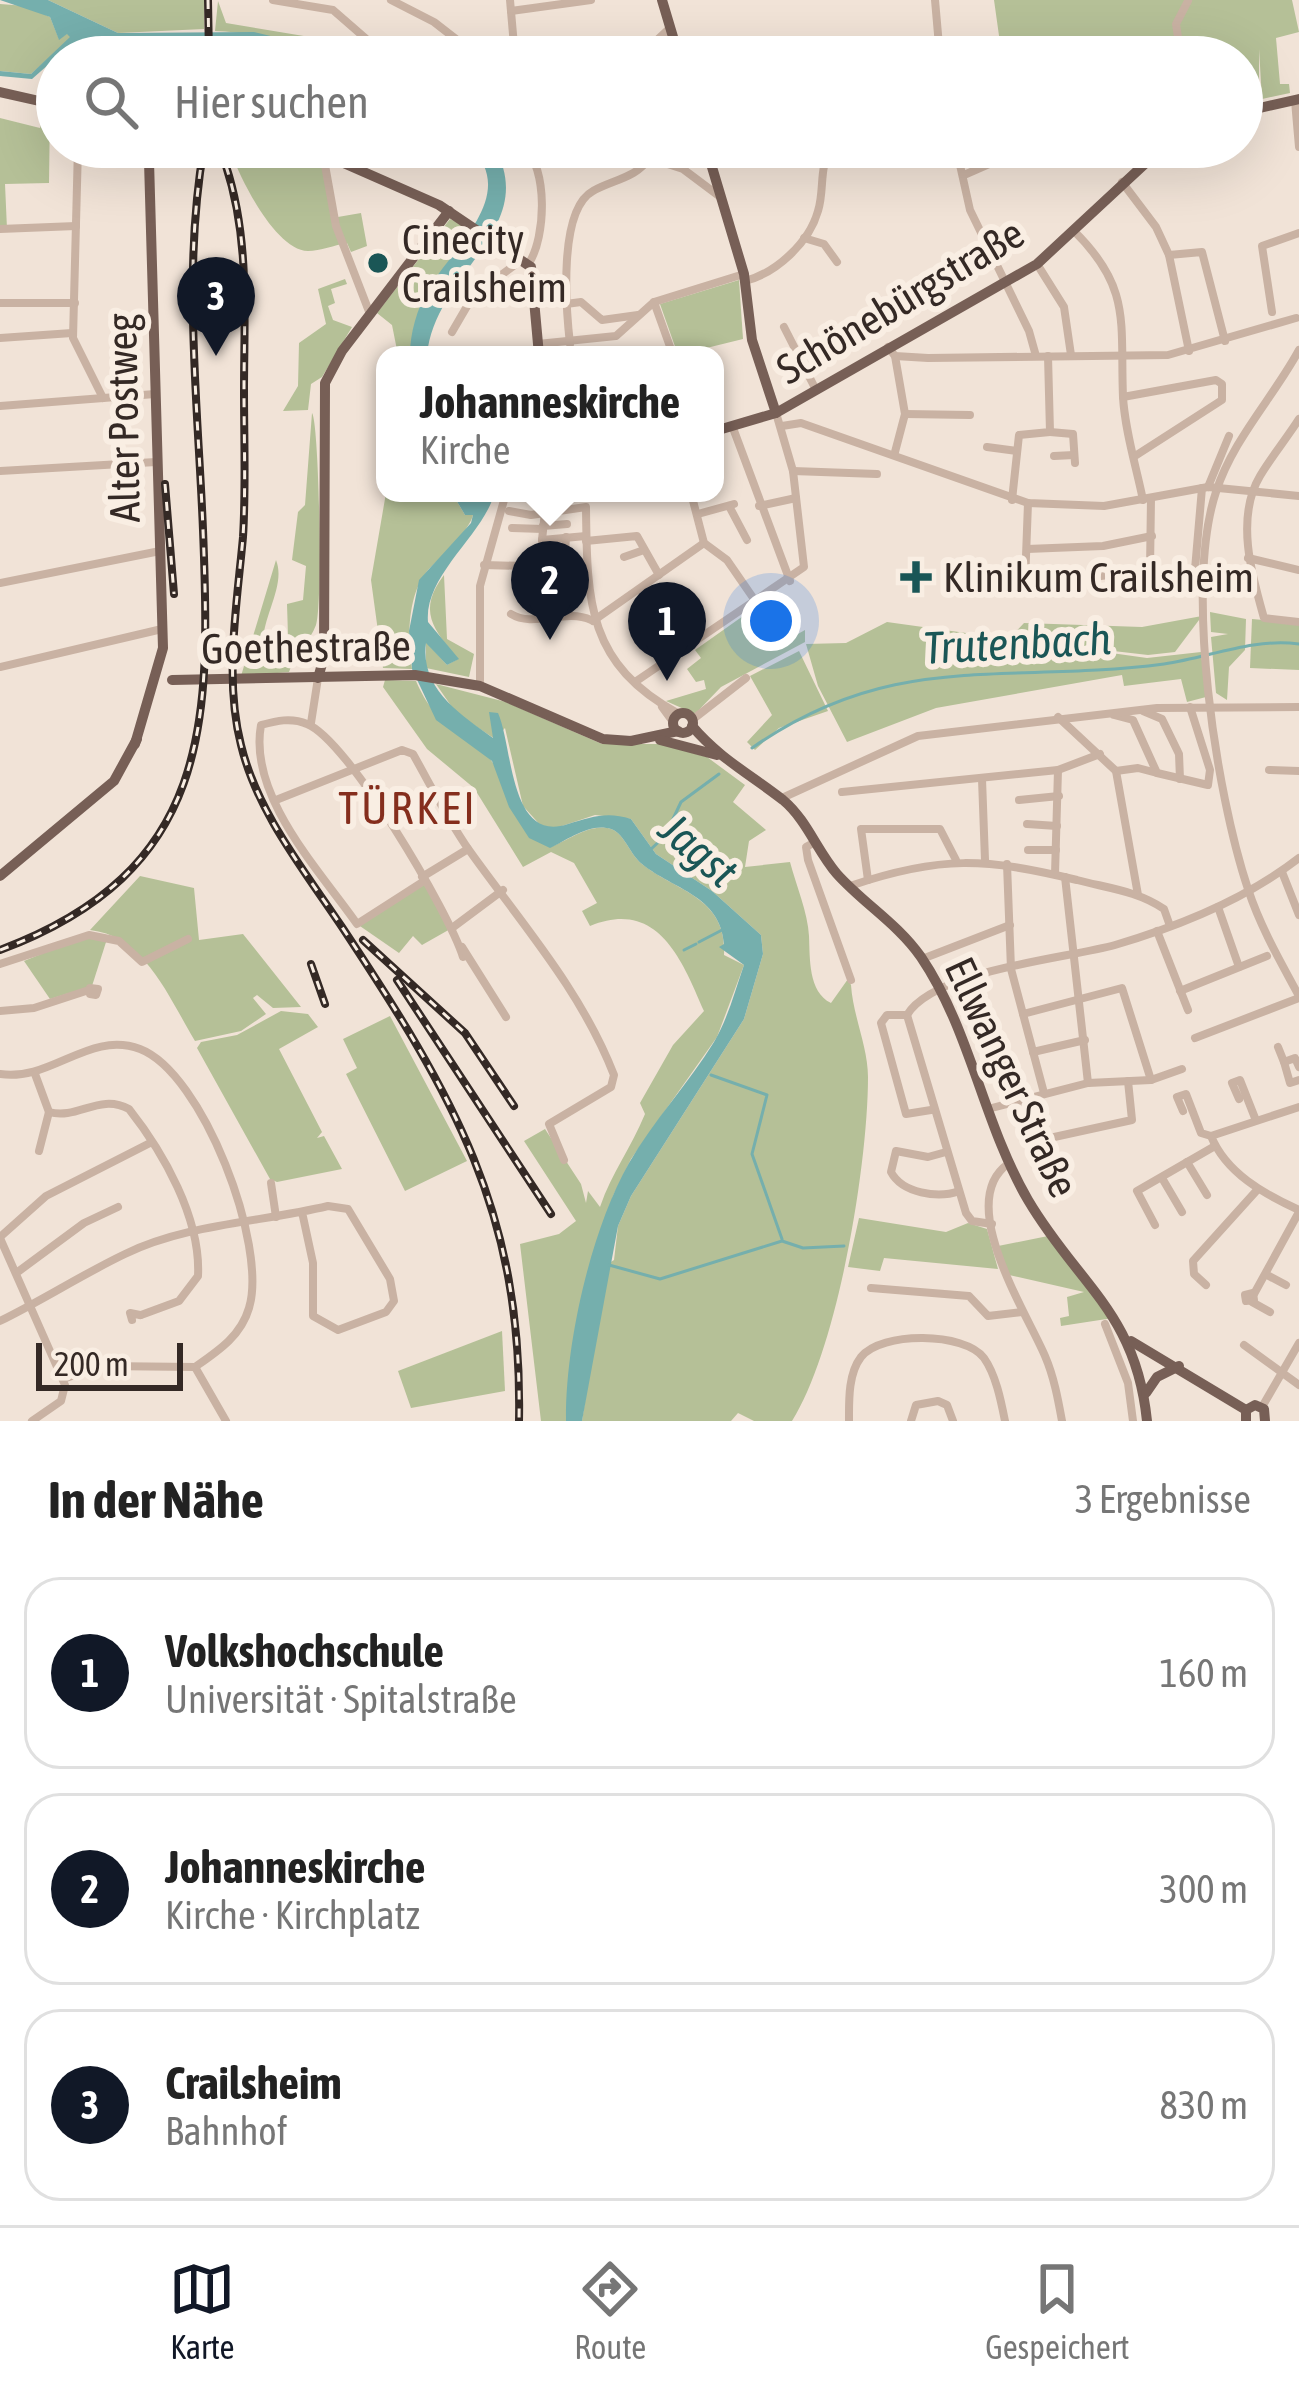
<!DOCTYPE html>
<html lang="de">
<head>
<meta charset="utf-8">
<style>
  :root { --surface:#fff; --page:#f2f2f2; --text:#222; --muted:#767676; --line:#e0e0e0; --accent:#111827 }
  body { margin:0; font-family:"Asap Condensed",sans-serif; background:var(--page); color:var(--text) }
  .scale { position:absolute; left:36px; bottom:30px; width:147px; box-sizing:border-box; padding-left:12px; border:6px solid #342925; border-top:0; font-size:33px; line-height:42px; white-space:nowrap; color:#342925; -webkit-text-stroke:9px #f9eee3; paint-order:stroke }
  .you { position:absolute; left:771px; top:621px; width:42px; height:42px; margin:-30px; border:9px solid #fff; border-radius:50%; background:#1a73e8; box-shadow:0 0 0 18px #1a73e833 }
  .badge { display:grid; place-items:center; width:78px; height:78px; border-radius:50%; background:var(--accent); color:#fff; font-size:39px; font-weight:700 }
  .pin { position:absolute; translate:-50% -99px; filter:drop-shadow(0 3px 6px #0008) }
  .pin::after { content:''; position:absolute; top:63px; width:42px; height:36px; background:inherit; clip-path:polygon(0 0,100% 0,50% 100%) }
  .popup { position:absolute; left:376px; top:346px; width:348px; height:156px; box-sizing:border-box; display:grid; place-content:center; border-radius:24px; background:var(--surface); filter:drop-shadow(0 3px 9px #0005); font-size:39px; white-space:nowrap; color:var(--muted) }
  .popup b { font-size:45px; color:var(--text) }
  .popup::after { content:''; position:absolute; left:50%; top:100%; margin-left:-24px; border:24px solid transparent; border-top-color:var(--surface) }
  .list { margin:0; padding:0; list-style:none }
  h2 { display:flex; justify-content:space-between; align-items:center; height:156px; margin:0; padding:0 48px; font-size:51px }
  h2 small { font-size:39px; font-weight:400; color:var(--muted) }
  .list li { display:grid; grid-template-columns:78px 1fr auto; gap:36px; align-items:center; box-sizing:border-box; height:192px; margin:0 24px 24px; padding:0 24px; border:3px solid var(--line); border-radius:36px }
  .list b { display:block; font-size:45px; white-space:nowrap }
  .list p { margin:0; font-size:39px; white-space:nowrap; color:var(--muted) }
  .list em { font-size:39px; font-style:normal; color:var(--muted) }
  .icon { flex:none; width:66px; height:66px; fill:none; stroke:currentColor; stroke-width:2; stroke-linecap:round; stroke-linejoin:round }
  .map { position:relative; flex:none; width:1299px; height:1421px; overflow:hidden }
  .search { position:absolute; background:var(--surface); box-shadow:0 12px 48px #0002; left:36px; right:36px; top:36px; height:132px; display:flex; align-items:center; gap:30px; box-sizing:border-box; padding:0 42px; border-radius:66px; color:var(--muted); font-size:45px }
  .sheet { height:804px; background:var(--surface) }
  nav { display:flex; justify-content:space-around; align-items:center; box-sizing:border-box; height:168px; border-top:3px solid var(--line); background:var(--surface); font-size:33px; color:var(--muted) }
  nav a { display:grid; justify-items:center; gap:6px }
  nav .on { color:var(--accent) }
  .map>svg:first-child { display:block }
  .green { fill:#b5c097 }
  .water { fill:#75afad }
  .lines { fill:none; stroke-linecap:round; stroke-linejoin:round }
  .stream { stroke:#75afad; stroke-width:3 }
  .minor { stroke:#c9b2a3; stroke-width:8 }
  .major { stroke:#775f56; stroke-width:10 }
  .rail-casing { stroke:#342925; stroke-width:8 }
  .rail { stroke:#f9eee3; stroke-width:3; stroke-dasharray:9; stroke-linecap:butt }
  .poi-dot { fill:#1a5656; stroke:#f9eee3; stroke-width:4.5 }
  .labels { text-anchor:middle; dominant-baseline:central; stroke-width:12; stroke-linejoin:round; paint-order:stroke }
  .poi-label { font-size:42px; fill:#342925; stroke:#f9eee3; text-anchor:start }
  .street-label { font-size:42px; fill:#342925; stroke:#f9eee3 }
  .water-label { font-size:45px; font-style:italic; fill:#1a5656; stroke:#f9eee3 }
  .neighbourhood-label { font-size:45px; letter-spacing:3px; fill:#852e1d; stroke:#f9eee3 }
</style>
</head>
<body>
<div class="map">
<svg width="1299" height="1421" viewBox="0 0 1299 1421">
  <rect width="100%" height="100%" fill="#f1e3d7"/>
  <g class="green">
    <path d="M48,0H204V29L118,33Z"/>
    <path d="M994,0H1292L1299,32L1276,38L1280,84H1289L1290,93L1262,99L1259,49V104L1242,109V57H1002Z"/>
    <path d="M218,1L226,23L364,46L385,57C329,57 273,33 215,31Z"/>
    <path d="M0,4L26,6L50,17L59,39L68,33L71,38L31,74L0,71Z"/>
    <path d="M205,45L292,57H63L79,50Z"/>
    <path d="M45,107L50,109L49,183L5,184L7,229H0V118L40,128Z"/>
    <path d="M232,155L321,158L332,218L361,213L367,246L351,252L347,243C335,245 320,251 308,251C276,250 242,182 232,155Z"/>
    <path d="M450,219L472,229L428,290L410,355H398L392,325L377,313Z"/>
    <path d="M345,279L347,284L331,289L335,303L328,306L333,320L352,327L322,377L311,384L308,410L283,411L298,386L299,343L326,324L318,289Z"/>
    <path d="M739,280L743,339L678,355L660,304Z"/>
    <path d="M312,413C319,422 323,605 316,625C310,642 295,653 289,672L241,676L276,560C286,585 263,615 263,643L254,644V667L278,659L288,636L287,604L303,600L306,566L292,560L298,512L305,505Z"/>
    <path d="M386,493H445L444,497L452,493L465,515H473C469,530 447,552 432,566C407,589 407,638 412,669L383,668L371,580Z"/>
    <path d="M444,575L447,639L474,654L469,677L426,668V642L447,665L458,659C433,629 417,610 444,575Z"/>
    <path d="M760,604L785,641L805,630V642L721,687L695,714L666,701L706,689L704,680L696,682L687,669L701,658L695,650Z"/>
    <path d="M1210,612L1246,619L1245,650L1229,667L1227,700L1216,693L1211,637L1228,634L1211,632Z"/>
    <path d="M1202,616L1175,652L1148,655L1009,639L1024,623L1142,627Z"/>
    <path d="M1252,619L1299,623V670L1250,668Z"/>
    <path d="M887,622L1147,658L1201,652L1206,697L1187,702L1181,679L1124,686L1122,675L936,708L847,742L818,686L806,644L846,643Z"/>
    <path d="M799,651L828,711L779,728L755,750L747,742L772,715L750,676Z"/>
    <path d="M385,680L416,681C437,730 458,722 487,755C514,787 507,827 550,847C568,841 591,822 611,829C625,834 630,855 642,864C677,892 727,897 724,955L744,965L717,1037L631,1159L613,1196L578,1319L566,1421H541L520,1244L559,1234L576,1221L524,1141L545,1129L581,1184L586,1203L588,1191L600,1207C612,1172 631,1148 645,1114L640,1103L673,1045L704,1011C682,960 658,898 590,926L582,911L597,903L574,863L551,852L523,867L474,788L427,749L383,687Z"/>
    <path d="M436,684L506,702L602,744H660L707,757L745,785L733,802L766,830L749,841L745,867L790,862C796,885 808,913 809,936C810,958 808,992 831,1003L848,979L851,985C853,1016 868,1047 868,1077C868,1164 838,1348 792,1421H754L738,1413L731,1421H582L606,1265L614,1260L618,1226L631,1196L744,1019L763,954L761,935L712,891L656,854L631,819L595,815L553,829L542,827L523,806L505,728L495,739L456,713Z"/>
    <path d="M140,876L194,888L199,940L243,934L301,1007L273,1008L257,995L253,998L266,1014L241,1031L195,1041C169,998 145,936 90,930Z"/>
    <path d="M424,881L452,928L422,945L413,936L399,953L357,924Z"/>
    <path d="M81,938L107,939L92,986L50,999L24,961Z"/>
    <path d="M281,1011L308,1014L318,1027L279,1049L322,1132L317,1138L324,1136L342,1169L277,1182L270,1179L197,1048L201,1042L237,1035Z"/>
    <path d="M390,1016L467,1161L405,1191L346,1074L357,1068L343,1039Z"/>
    <path d="M859,1218L946,1232L968,1223L987,1229L998,1269L884,1258L880,1271L848,1267Z"/>
    <path d="M1048,1236L1113,1318L1061,1326L1060,1318L1069,1316L1067,1297L1084,1292L1009,1275L998,1246Z"/>
    <path d="M502,1331L505,1391L411,1408L398,1371Z"/>
  </g>
  <g class="water">
    <path d="M0,0H48L118,33L254,32L358,57H292L205,45L80,50L57,57L32,79L0,76V71L31,74L70,37L67,34L59,40L50,17Z"/>
    <path d="M470,147H494C541,228 435,272 427,355H410C410,333 417,309 428,290C450,250 521,195 470,147Z"/>
    <path d="M452,493H492L493,498C479,538 424,577 428,622L459,659L447,665L426,643C420,689 460,714 493,738L489,712L498,713C513,746 509,844 568,824C591,817 607,811 631,819L656,854L712,891L761,935L763,954L744,1019L631,1196L618,1226L582,1421H566C565,1344 591,1230 629,1163C653,1121 689,1083 714,1042C728,1018 735,991 744,965L719,947L724,944C720,895 674,890 642,864C630,855 625,834 611,829C591,822 567,840 550,848L529,838L509,807L492,761L436,720L412,669L409,631L419,580L471,523L473,515H465Z"/>
  </g>
  <g class="lines">
    <g class="stream">
      <path d="M752,748C895,648 1006,685 1164,664C1211,657 1251,638 1299,644"/>
      <path d="M650,850L665,836L681,802L719,774"/>
      <path d="M699,942L724,929"/>
      <path d="M684,950L696,944"/>
      <path d="M711,1075L767,1095L752,1154L782,1239"/>
      <path d="M609,1265L660,1279L782,1241L803,1248L844,1246"/>
    </g>
    <g class="minor">
      <path d="M273,0L333,10L387,57"/>
      <path d="M391,0L434,22L479,57"/>
      <path d="M510,0L515,57"/>
      <path d="M935,0L940,57"/>
      <path d="M511,11L591,0"/>
      <path d="M639,57L670,28"/>
      <path d="M1007,57L1070,45"/>
      <path d="M1181,57L1176,24L1188,1"/>
      <path d="M1295,101L1299,147"/>
      <path d="M78,147L73,338L103,398"/>
      <path d="M524,147C548,168 546,237 529,263"/>
      <path d="M642,147L649,158L683,169L719,196"/>
      <path d="M956,147L970,210L1029,331L1036,356"/>
      <path d="M323,154L336,226L370,314"/>
      <path d="M793,162L807,157L824,162"/>
      <path d="M964,175L1028,147"/>
      <path d="M1122,182L1156,227L1169,255L1202,252L1225,341"/>
      <path d="M0,229L76,226"/>
      <path d="M1074,231C1132,288 1120,323 1123,397C1125,431 1136,466 1143,500"/>
      <path d="M804,238L824,244L837,262"/>
      <path d="M1169,255L1189,351"/>
      <path d="M1037,264L1064,307L1071,355"/>
      <path d="M745,281C776,273 809,243 818,211C825,189 818,167 832,147"/>
      <path d="M654,302L673,355"/>
      <path d="M0,303H75"/>
      <path d="M566,304L581,302L602,320L638,315"/>
      <path d="M1272,312L1262,246L1299,233"/>
      <path d="M784,327L815,388"/>
      <path d="M452,332L473,296L520,261"/>
      <path d="M0,338L72,333"/>
      <path d="M538,344L616,336L654,302L744,274"/>
      <path d="M570,344C566,309 558,210 593,191C612,180 637,178 649,158"/>
      <path d="M888,347L895,356L928,358L1168,355L1296,318"/>
      <path d="M1299,350C1273,398 1233,439 1216,492C1184,587 1216,793 1248,889C1260,926 1280,961 1299,996"/>
      <path d="M490,355H493"/>
      <path d="M895,356L905,414L895,452"/>
      <path d="M1123,397L1216,380L1222,384V400L1135,456"/>
      <path d="M0,406L155,394"/>
      <path d="M905,414L970,415"/>
      <path d="M1299,419C1287,438 1272,456 1260,476C1235,518 1252,576 1264,618L1299,622"/>
      <path d="M782,426L801,423L1028,503L1104,506L1208,487L1299,496"/>
      <path d="M733,428L790,581"/>
      <path d="M1050,432L1073,434L1075,463"/>
      <path d="M987,447L1017,451"/>
      <path d="M1054,456L1074,455"/>
      <path d="M0,471L156,462"/>
      <path d="M793,471L877,474"/>
      <path d="M1208,487L1229,436"/>
      <path d="M1202,488L1194,581H1204"/>
      <path d="M547,493L542,540L551,615"/>
      <path d="M691,493L704,543L727,560L756,602"/>
      <path d="M547,495L559,493"/>
      <path d="M1012,500L1019,435L1050,432L1048,356"/>
      <path d="M1028,503L1025,583H1043L1150,570L1151,498"/>
      <path d="M729,506L747,540"/>
      <path d="M759,506L796,498"/>
      <path d="M509,511L531,515L586,507C587,602 587,664 679,714"/>
      <path d="M698,514L734,504"/>
      <path d="M543,526L567,524"/>
      <path d="M512,528L543,529"/>
      <path d="M542,540L586,536"/>
      <path d="M586,541L637,536L659,575"/>
      <path d="M1027,549L1103,546L1152,536"/>
      <path d="M624,557L644,550"/>
      <path d="M1248,558L1299,570"/>
      <path d="M484,565L564,567L566,537"/>
      <path d="M546,581L587,582"/>
      <path d="M0,583L160,551"/>
      <path d="M511,614C533,628 566,608 591,620"/>
      <path d="M593,621L704,543"/>
      <path d="M0,667L162,629"/>
      <path d="M635,682L804,567L793,471L776,413"/>
      <path d="M480,685V586L506,493"/>
      <path d="M662,707L673,722"/>
      <path d="M1143,711L1162,719L1179,754L1180,779"/>
      <path d="M1114,715L1133,720L1157,773L1208,785L1210,770L1190,707"/>
      <path d="M1058,717L1116,771L1138,895"/>
      <path d="M692,720L746,678"/>
      <path d="M311,723L318,678"/>
      <path d="M1269,770L1299,771"/>
      <path d="M1116,771L1138,768L1157,773"/>
      <path d="M982,779L985,860"/>
      <path d="M842,792L1058,770L1100,754"/>
      <path d="M782,798L918,736L1157,708L1299,707"/>
      <path d="M276,800L402,750L413,754C431,786 448,820 469,850C521,923 581,990 614,1075L611,1087L549,1124L564,1160"/>
      <path d="M1019,800L1059,796"/>
      <path d="M1027,824L1057,826"/>
      <path d="M815,842L806,847L808,860L851,980"/>
      <path d="M1028,850H1056"/>
      <path d="M1007,864L1011,969L1044,1093"/>
      <path d="M1282,872L1299,915"/>
      <path d="M1055,874L1058,770"/>
      <path d="M422,877L468,849"/>
      <path d="M1065,877L1088,1083"/>
      <path d="M868,880L861,829H940L956,860"/>
      <path d="M424,881L357,924C320,871 248,796 261,725C276,721 291,717 307,724C348,740 449,912 463,957"/>
      <path d="M850,886C941,855 985,858 1077,880C1107,888 1138,891 1164,909L1170,926"/>
      <path d="M1218,907L1239,967"/>
      <path d="M452,928L503,890"/>
      <path d="M1157,931L1188,1010"/>
      <path d="M462,947L506,1017"/>
      <path d="M922,959L1010,925"/>
      <path d="M0,964L89,935L119,941L142,962L188,939"/>
      <path d="M90,988L98,989L96,995L90,994Z"/>
      <path d="M1180,991L1267,956"/>
      <path d="M0,1011L34,1008L89,990"/>
      <path d="M1023,1014L1122,988L1151,1080"/>
      <path d="M907,1015C934,970 1064,959 1115,945C1180,926 1245,900 1299,858"/>
      <path d="M907,1015L966,1213L972,1221L992,1224"/>
      <path d="M907,1015H887L881,1023L906,1114L931,1110"/>
      <path d="M1195,1038L1299,998"/>
      <path d="M1278,1047L1284,1062L1295,1058L1299,1067"/>
      <path d="M1033,1052L1085,1040"/>
      <path d="M1284,1062L1290,1083L1299,1080"/>
      <path d="M0,1074C51,1082 89,1030 140,1049C203,1073 268,1246 249,1308C241,1336 218,1351 195,1367L102,1366L63,1379"/>
      <path d="M35,1074L49,1112C78,1120 99,1093 129,1109C163,1152 201,1218 198,1276L179,1301L141,1315"/>
      <path d="M1023,1098L1036,1141L1132,1120L1128,1081"/>
      <path d="M1239,1099L1232,1083L1240,1080L1255,1118"/>
      <path d="M1299,1107L1211,1136C1226,1173 1264,1194 1299,1210"/>
      <path d="M988,1109L1088,1083L1151,1080L1182,1069"/>
      <path d="M1183,1111L1177,1097L1186,1094L1201,1133L1211,1136"/>
      <path d="M39,1151L49,1112"/>
      <path d="M946,1152L928,1157L896,1151L891,1172C902,1193 938,1199 959,1191"/>
      <path d="M1187,1162L1207,1195"/>
      <path d="M1008,1164C954,1202 1028,1315 1045,1356C1054,1377 1058,1399 1062,1421"/>
      <path d="M1162,1178L1182,1212"/>
      <path d="M271,1183L276,1217"/>
      <path d="M1155,1225L1137,1191L1215,1146"/>
      <path d="M0,1237L46,1196L150,1143"/>
      <path d="M0,1238L65,1385L61,1401L32,1421"/>
      <path d="M19,1271L84,1223L118,1207"/>
      <path d="M1267,1275L1286,1285"/>
      <path d="M1206,1285L1194,1274L1193,1261L1258,1189"/>
      <path d="M871,1288L969,1296L988,1316L1022,1312"/>
      <path d="M1253,1293L1254,1300L1246,1301L1245,1295Z"/>
      <path d="M1254,1294L1299,1212"/>
      <path d="M1252,1302L1270,1312"/>
      <path d="M132,1320L130,1313L140,1315"/>
      <path d="M0,1321C43,1300 83,1274 125,1254C186,1224 262,1222 328,1206L348,1209L390,1279L394,1301L386,1312L338,1330L313,1316V1263L302,1212"/>
      <path d="M1105,1324L1128,1383L1133,1421"/>
      <path d="M1244,1345L1299,1385"/>
      <path d="M195,1367L226,1421"/>
      <path d="M1262,1407L1299,1343"/>
      <path d="M849,1421C849,1401 848,1374 861,1357C881,1331 965,1332 984,1358C996,1375 1001,1401 1005,1421"/>
      <path d="M911,1421L916,1405L938,1401L947,1405L953,1421"/>
    </g>
    <g class="major">
      <path d="M662,0L679,57"/>
      <path d="M0,92L57,105"/>
      <path d="M1242,112L1299,99"/>
      <path d="M160,147L323,154L439,205L531,267L539,355"/>
      <path d="M706,147L744,274L752,340L776,413"/>
      <path d="M715,431L776,413L1037,264L1163,147"/>
      <path d="M318,678L324,657L325,383L342,351L449,211"/>
      <path d="M172,680L415,675L480,686L603,739L631,741L678,731"/>
      <circle cx="683" cy="723" r="10"/>
      <path d="M692,726C719,758 751,775 783,800C807,820 817,851 837,874C864,904 897,923 921,957C971,1031 983,1123 1028,1200C1078,1285 1136,1312 1147,1421"/>
      <path d="M660,740L717,755"/>
      <path d="M135,744L163,648L149,161L154,147"/>
      <path d="M0,876L114,781L137,739"/>
      <path d="M1131,1341L1246,1410"/>
      <path d="M1146,1393L1157,1377L1179,1366"/>
      <path d="M1246,1421V1410L1255,1405L1264,1409L1265,1421"/>
    </g>
    <g class="rail-casing">
      <g id="rail">
        <path d="M208,0L209,57"/>
        <path d="M226,166C250,239 244,316 244,391C244,440 246,489 243,537C237,604 224,679 241,745C257,812 304,870 342,927C453,1095 523,1212 519,1421"/>
        <path d="M165,484L174,594"/>
        <path d="M363,940L465,1033L514,1106"/>
        <path d="M0,950C211,871 211,725 203,530C198,404 182,272 204,147"/>
        <path d="M311,964L325,1004"/>
        <path d="M397,980L551,1214"/>
      </g>
    </g>
    <use href="#rail" class="rail"/>
  </g>
  <g class="poi-dot">
    <circle cx="378" cy="263" r="12"/>
    <path d="M910 559h12v12h12v12h-12v12h-12v-12h-12v-12h12z"/>
  </g>
  <g class="labels">
    <g class="poi-label">
      <text x="402" y="239">Cinecity<tspan x="402" dy="48">Crailsheim</tspan></text>
      <text x="943" y="577">Klinikum Crailsheim</text>
    </g>
    <g class="street-label">
      <text transform="translate(900 301) rotate(-31)">Schönebürgstraße</text>
      <text transform="translate(123 418) rotate(-91)">Alter Postweg</text>
      <text transform="translate(306 647) rotate(-1)">Goethestraße</text>
      <text transform="translate(1012 1077) rotate(65)">Ellwanger Straße</text>
    </g>
    <g class="water-label">
      <text transform="translate(1017 643) rotate(-3)">Trutenbach</text>
      <text transform="translate(699 850) rotate(41)">Jagst</text>
    </g>
    <g class="neighbourhood-label">
      <text x="408" y="808">TÜRKEI</text>
    </g>
  </g>
</svg>
<div class="scale">200 m</div>
<div class="you"></div>
<div class="pin badge" style="left:667px;top:681px">1</div>
<div class="pin badge" style="left:550px;top:640px">2</div>
<div class="popup"><b>Johanneskirche</b>Kirche</div>
<div class="pin badge" style="left:216px;top:356px">3</div>
<div class="search"><svg class="icon" aria-label="search" viewBox="0 0 24 24"><circle cx="10" cy="10" r="6"/><path d="M15 15l6 6"/></svg>Hier suchen</div>
</div>
<section class="sheet">
<h2>In der Nähe<small>3 Ergebnisse</small></h2>
<ul class="list">
<li><span class="badge">1</span><div><b>Volkshochschule</b><p>Universität · Spitalstraße</p></div><em>160 m</em></li>
<li><span class="badge">2</span><div><b>Johanneskirche</b><p>Kirche · Kirchplatz</p></div><em>300 m</em></li>
<li><span class="badge">3</span><div><b>Crailsheim</b><p>Bahnhof</p></div><em>830 m</em></li>
</ul>
</section>
<nav>
<a class="on"><svg class="icon" aria-label="map" viewBox="0 0 24 24"><path d="M3 6l6-2 6 2 6-2v14l-6 2-6-2-6 2zM9 4v14M15 6v14"/></svg>Karte</a>
<a><svg class="icon" aria-label="directions" viewBox="0 0 24 24"><path d="M12 3l9 9-9 9-9-9zM9 14v-3h6M13 9l2 2-2 2"/></svg>Route</a>
<a><svg class="icon" aria-label="saved" viewBox="0 0 24 24"><path d="M7 4h10v16l-5-4-5 4z"/></svg>Gespeichert</a>
</nav>
</body>
</html>
